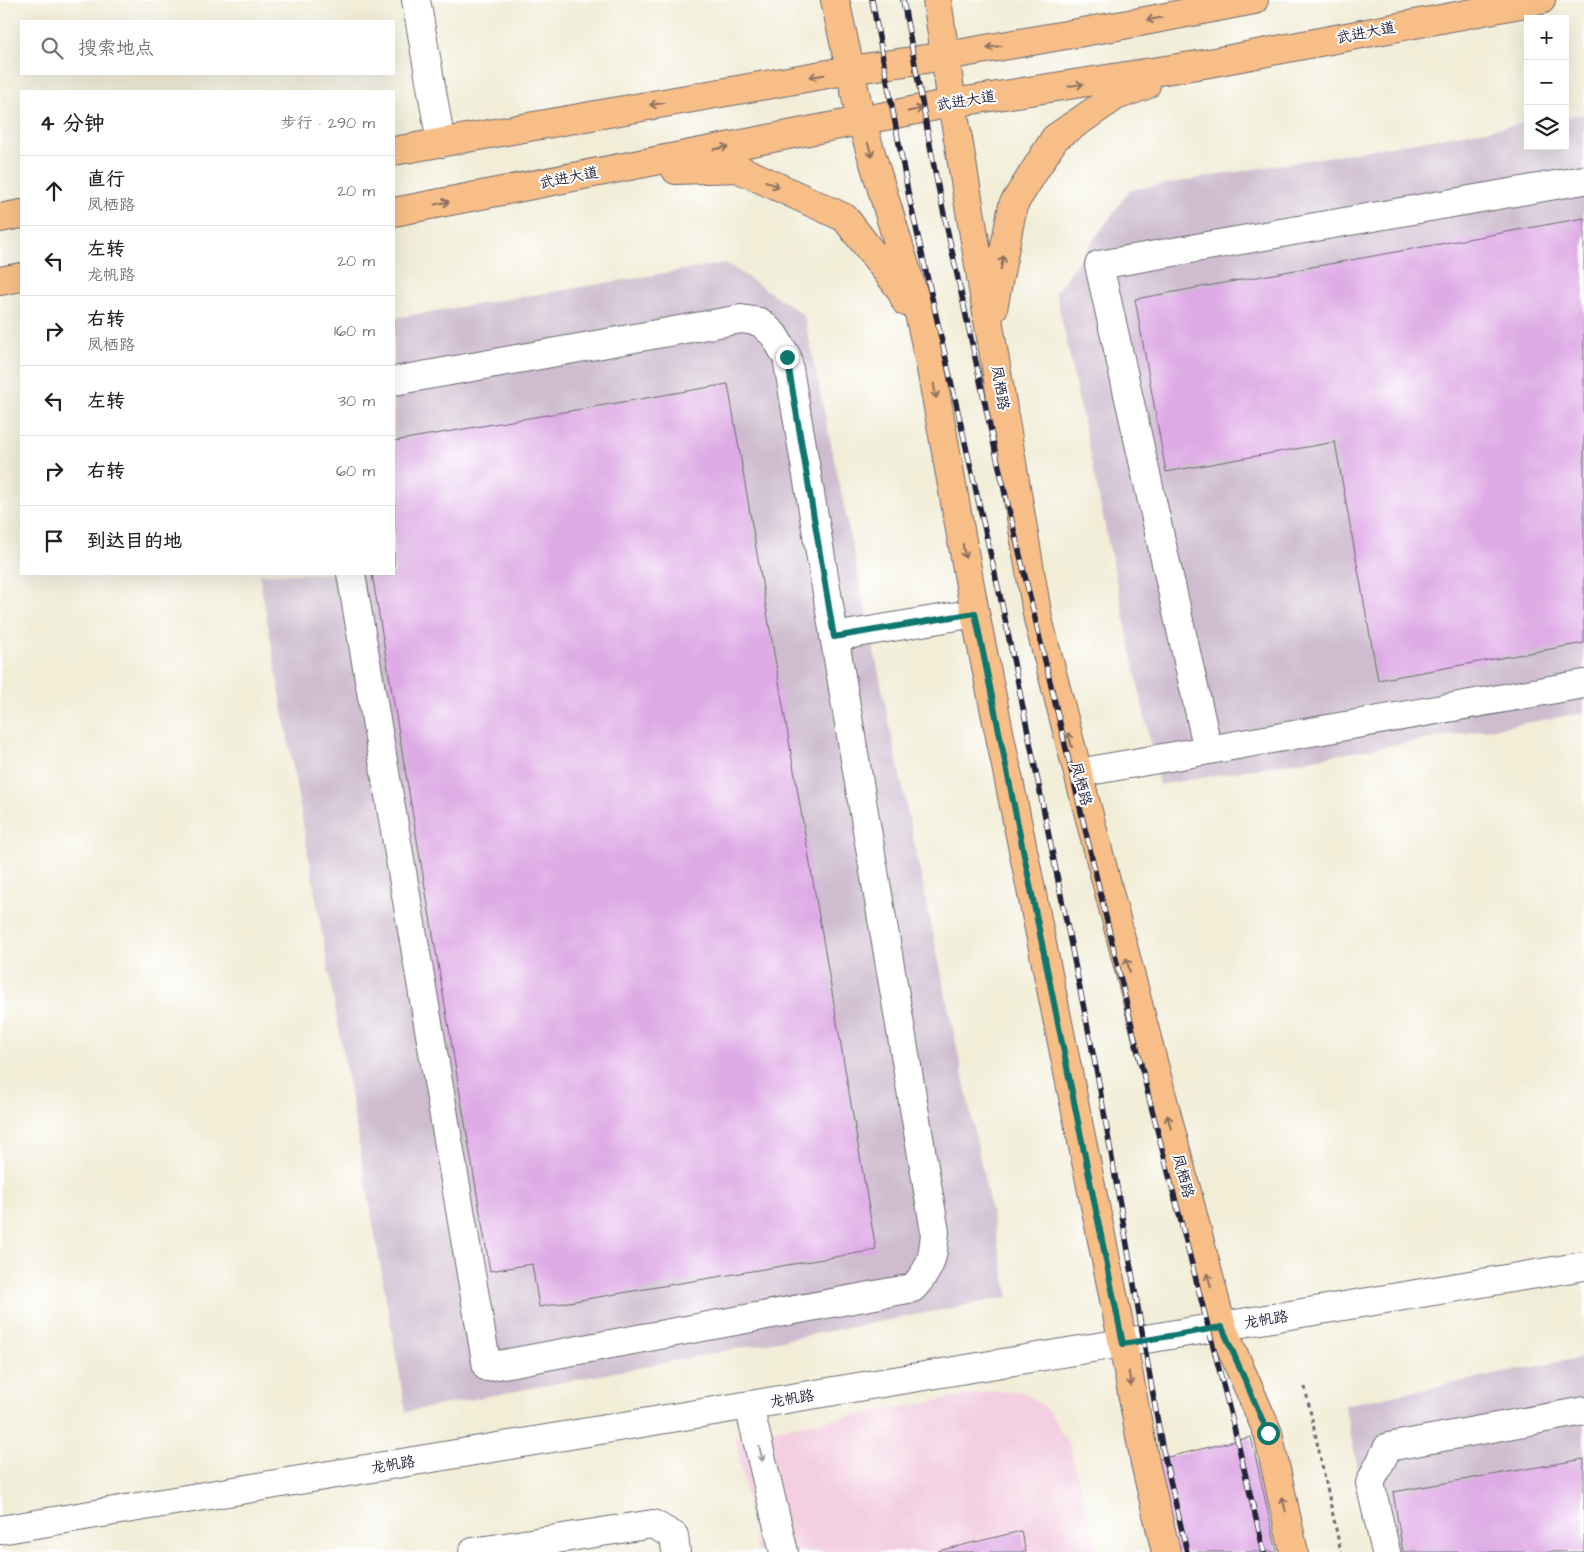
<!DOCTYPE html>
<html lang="zh">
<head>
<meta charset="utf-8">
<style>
  :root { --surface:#fff; --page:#f6f6f6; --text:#202124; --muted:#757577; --line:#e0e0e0 }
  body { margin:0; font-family:"Architects Daughter","LXGW WenKai TC",sans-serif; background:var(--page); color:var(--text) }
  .controls { position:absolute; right:15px; top:15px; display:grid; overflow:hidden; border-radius:0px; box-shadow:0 5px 20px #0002 }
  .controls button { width:45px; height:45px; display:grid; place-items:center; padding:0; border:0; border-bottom:1px solid var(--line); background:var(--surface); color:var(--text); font:25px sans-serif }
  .stop { position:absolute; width:15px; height:15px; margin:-11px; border:4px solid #0f766e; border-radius:50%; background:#fff }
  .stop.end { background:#0f766e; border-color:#fff; box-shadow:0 1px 5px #0008 }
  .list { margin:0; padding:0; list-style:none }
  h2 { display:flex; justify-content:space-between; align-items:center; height:65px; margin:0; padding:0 20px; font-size:21px }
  h2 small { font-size:16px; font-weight:400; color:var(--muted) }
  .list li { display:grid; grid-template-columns:32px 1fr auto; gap:15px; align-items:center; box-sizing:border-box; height:70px; padding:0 20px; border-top:1px solid var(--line) }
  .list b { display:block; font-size:19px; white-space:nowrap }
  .list p { margin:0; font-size:16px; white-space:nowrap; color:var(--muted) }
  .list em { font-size:16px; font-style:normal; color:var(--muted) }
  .icon { flex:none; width:28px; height:28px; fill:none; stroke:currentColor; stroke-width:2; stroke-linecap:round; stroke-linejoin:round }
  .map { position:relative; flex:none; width:1584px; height:1552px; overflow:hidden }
  .search { position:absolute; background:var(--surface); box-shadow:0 5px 20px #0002; left:20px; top:20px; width:375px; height:55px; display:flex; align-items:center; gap:12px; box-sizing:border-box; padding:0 18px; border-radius:0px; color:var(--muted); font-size:19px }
  .panel { position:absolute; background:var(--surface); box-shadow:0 5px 20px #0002; left:20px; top:90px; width:375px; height:485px; border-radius:0px }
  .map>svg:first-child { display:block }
  .built { fill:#f3cfe0 }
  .industrial { fill:#cfbdcf }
  .building { fill:#deaae5 }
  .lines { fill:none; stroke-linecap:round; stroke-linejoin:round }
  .minor-casing { stroke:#6a6972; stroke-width:30 }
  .major-casing { stroke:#6a6972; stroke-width:30 }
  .path { stroke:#6a6972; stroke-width:3; stroke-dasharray:4 4; stroke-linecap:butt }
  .minor { stroke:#fff; stroke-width:28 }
  .major { stroke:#f7be87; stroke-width:28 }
  .rail-casing { stroke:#22223b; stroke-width:5.5 }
  .rail { stroke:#fff; stroke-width:4; stroke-dasharray:11; stroke-linecap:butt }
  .oneway { stroke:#8c7061 }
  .oneway2 { stroke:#9c9ca7 }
  .route { stroke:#0f766e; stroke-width:6 }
  .labels { text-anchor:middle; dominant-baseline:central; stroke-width:4; stroke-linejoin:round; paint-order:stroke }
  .street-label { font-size:15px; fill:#22223b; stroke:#fff }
</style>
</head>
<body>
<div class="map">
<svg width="1584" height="1552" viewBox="0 0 1584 1552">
  <rect width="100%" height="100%" fill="#fff"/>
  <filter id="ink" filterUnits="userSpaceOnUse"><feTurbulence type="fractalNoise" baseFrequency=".02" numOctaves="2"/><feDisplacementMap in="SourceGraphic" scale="10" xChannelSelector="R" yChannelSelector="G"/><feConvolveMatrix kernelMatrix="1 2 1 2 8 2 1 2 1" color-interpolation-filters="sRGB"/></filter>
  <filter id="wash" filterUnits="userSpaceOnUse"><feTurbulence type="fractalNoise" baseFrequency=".0096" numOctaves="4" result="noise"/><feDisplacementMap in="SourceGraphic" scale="20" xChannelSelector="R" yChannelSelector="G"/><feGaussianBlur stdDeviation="1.12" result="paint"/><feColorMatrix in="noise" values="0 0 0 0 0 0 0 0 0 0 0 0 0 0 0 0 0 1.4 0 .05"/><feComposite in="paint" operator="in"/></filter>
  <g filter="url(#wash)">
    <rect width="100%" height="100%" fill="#f1edd7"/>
    <path class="built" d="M994,1391L1024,1392L1050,1412L1070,1447L1098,1552H757L735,1436Z"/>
    <g class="industrial">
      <path d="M1584,114V713L1159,785L1056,292L1130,190L1528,123V146H1565V117Z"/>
      <path d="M726,263L804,315L1009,1297L406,1412L259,574H394V318Z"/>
      <path d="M1584,1357V1552H1376L1344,1405Z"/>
    </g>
    <g id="blocks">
      <g class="building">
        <path d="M1584,218V643L1378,680L1335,442L1166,472L1135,299Z"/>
        <path d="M728,384L876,1250L539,1307L532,1264L490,1271L372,574H394V441Z"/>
        <path d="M1251,1437L1277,1552H1177L1156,1460Z"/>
        <path d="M1584,1459V1552H1403L1393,1492Z"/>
        <path d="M1021,1531L1026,1552H938V1551Z"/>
      </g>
    </g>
  </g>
  <g filter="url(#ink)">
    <use href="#blocks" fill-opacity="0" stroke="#6a6972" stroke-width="1"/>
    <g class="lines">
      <g class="minor-casing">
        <g id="minor">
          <path d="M416,0L441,143"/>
          <path d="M351,574L487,1367L913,1288C931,1268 933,1259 935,1232L787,357L774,335L760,322L741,319L394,381"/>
          <path d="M834,637L975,613"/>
          <path d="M1208,750L1099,265L1584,180"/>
          <path d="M1078,773L1584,684"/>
          <path d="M749,1406L784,1552"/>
          <path d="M0,1530L1584,1266"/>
          <path d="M473,1552L653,1524L674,1536L676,1552"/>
          <path d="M1386,1552L1370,1483L1388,1447L1584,1411"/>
        </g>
      </g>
      <g class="major-casing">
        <g id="major">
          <path d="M835,0L861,120L918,309L930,363L975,613L1123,1344L1145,1463L1166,1552"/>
          <path d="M937,0L952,103L1038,619L1222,1327L1268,1433L1294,1552"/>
          <path d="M394,151L850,70L946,56L1140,22L1254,0"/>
          <path d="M676,170L737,168L845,218L901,290L906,302"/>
          <path d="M394,212L952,103L1204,64L1541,0"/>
          <path d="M0,218L21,214"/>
          <path d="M0,281L21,277"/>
          <path d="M993,309L1013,205L1055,138L1116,96L1146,85"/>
        </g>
      </g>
      <path class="path" d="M1305,1387L1341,1552"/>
      <use href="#minor" class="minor"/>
      <use href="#major" class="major"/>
      <g class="rail-casing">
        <g id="rail">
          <path d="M872,0L909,197L1003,609L1098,1078L1162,1446L1187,1552"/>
          <path d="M903,0L936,177L995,450L1149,1098L1233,1423L1264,1552"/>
        </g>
      </g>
      <use href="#rail" class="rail"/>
    </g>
    <defs><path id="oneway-shaft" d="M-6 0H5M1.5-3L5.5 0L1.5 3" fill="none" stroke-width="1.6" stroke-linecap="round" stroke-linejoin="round" transform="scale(1.25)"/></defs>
    <g class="oneway">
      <use href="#oneway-shaft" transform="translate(1154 19) rotate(169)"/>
      <use href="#oneway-shaft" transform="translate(994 47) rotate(170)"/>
      <use href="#oneway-shaft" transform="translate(817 76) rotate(170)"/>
      <use href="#oneway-shaft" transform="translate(1076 85) rotate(-8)"/>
      <use href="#oneway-shaft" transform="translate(657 104) rotate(170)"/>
      <use href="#oneway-shaft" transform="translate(915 110) rotate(-11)"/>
      <use href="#oneway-shaft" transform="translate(721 148) rotate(-11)"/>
      <use href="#oneway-shaft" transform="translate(870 150) rotate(73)"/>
      <use href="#oneway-shaft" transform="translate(772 184) rotate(25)"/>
      <use href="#oneway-shaft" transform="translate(442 203) rotate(-11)"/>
      <use href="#oneway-shaft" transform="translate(1002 263) rotate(-79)"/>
      <use href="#oneway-shaft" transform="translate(935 391) rotate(80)"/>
      <use href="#oneway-shaft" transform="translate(964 551) rotate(80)"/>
      <use href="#oneway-shaft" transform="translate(1070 740) rotate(-105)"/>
      <use href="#oneway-shaft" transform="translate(1128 965) rotate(-105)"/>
      <use href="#oneway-shaft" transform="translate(1169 1122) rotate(-105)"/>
      <use href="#oneway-shaft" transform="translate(1209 1280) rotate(-105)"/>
      <use href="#oneway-shaft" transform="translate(1130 1379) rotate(80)"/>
      <use href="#oneway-shaft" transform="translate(1284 1504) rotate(-102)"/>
    </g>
    <use class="oneway2" href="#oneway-shaft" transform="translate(761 1454) rotate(77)"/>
  </g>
  <g class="lines" filter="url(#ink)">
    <path class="route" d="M787,357L834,637L975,613L1123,1344L1222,1327L1268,1433"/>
  </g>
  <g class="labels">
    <g class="street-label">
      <text transform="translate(1366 33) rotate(-11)">武进大道</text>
      <text transform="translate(966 101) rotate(-9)">武进大道</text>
      <text transform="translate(569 178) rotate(-11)">武进大道</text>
      <text transform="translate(1000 388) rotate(80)">凤栖路</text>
      <text transform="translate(1081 784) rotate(75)">凤栖路</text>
      <text transform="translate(1183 1176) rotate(75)">凤栖路</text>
      <text transform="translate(1266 1320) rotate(-9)">龙帆路</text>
      <text transform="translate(792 1399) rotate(-9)">龙帆路</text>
      <text transform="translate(393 1465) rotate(-9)">龙帆路</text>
    </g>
  </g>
</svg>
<div class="controls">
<button>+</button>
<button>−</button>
<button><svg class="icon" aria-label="layers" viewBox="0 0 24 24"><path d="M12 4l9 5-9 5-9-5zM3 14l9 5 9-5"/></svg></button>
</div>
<div class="stop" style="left:1268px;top:1433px"></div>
<div class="stop end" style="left:787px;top:357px"></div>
<div class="search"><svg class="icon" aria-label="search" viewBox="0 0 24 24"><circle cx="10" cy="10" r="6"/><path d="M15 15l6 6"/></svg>搜索地点</div>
<section class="panel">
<h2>4 分钟<small>步行 · 290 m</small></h2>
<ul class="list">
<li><svg class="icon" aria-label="ahead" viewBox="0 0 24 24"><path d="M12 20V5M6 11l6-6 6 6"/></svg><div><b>直行</b><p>凤栖路</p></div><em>20 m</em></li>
<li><svg class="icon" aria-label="left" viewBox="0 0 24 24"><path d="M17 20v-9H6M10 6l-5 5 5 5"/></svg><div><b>左转</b><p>龙帆路</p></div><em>20 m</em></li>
<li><svg class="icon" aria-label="right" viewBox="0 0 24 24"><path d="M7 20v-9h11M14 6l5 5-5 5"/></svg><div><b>右转</b><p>凤栖路</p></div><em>160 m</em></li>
<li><svg class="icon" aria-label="left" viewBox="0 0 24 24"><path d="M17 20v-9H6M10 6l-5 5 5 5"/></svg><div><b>左转</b></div><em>30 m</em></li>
<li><svg class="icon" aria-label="right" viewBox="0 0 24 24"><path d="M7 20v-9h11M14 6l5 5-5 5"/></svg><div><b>右转</b></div><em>60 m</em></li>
<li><svg class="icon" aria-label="arrive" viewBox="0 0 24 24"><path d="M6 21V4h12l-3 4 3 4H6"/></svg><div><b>到达目的地</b></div></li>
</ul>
</section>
</div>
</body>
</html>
